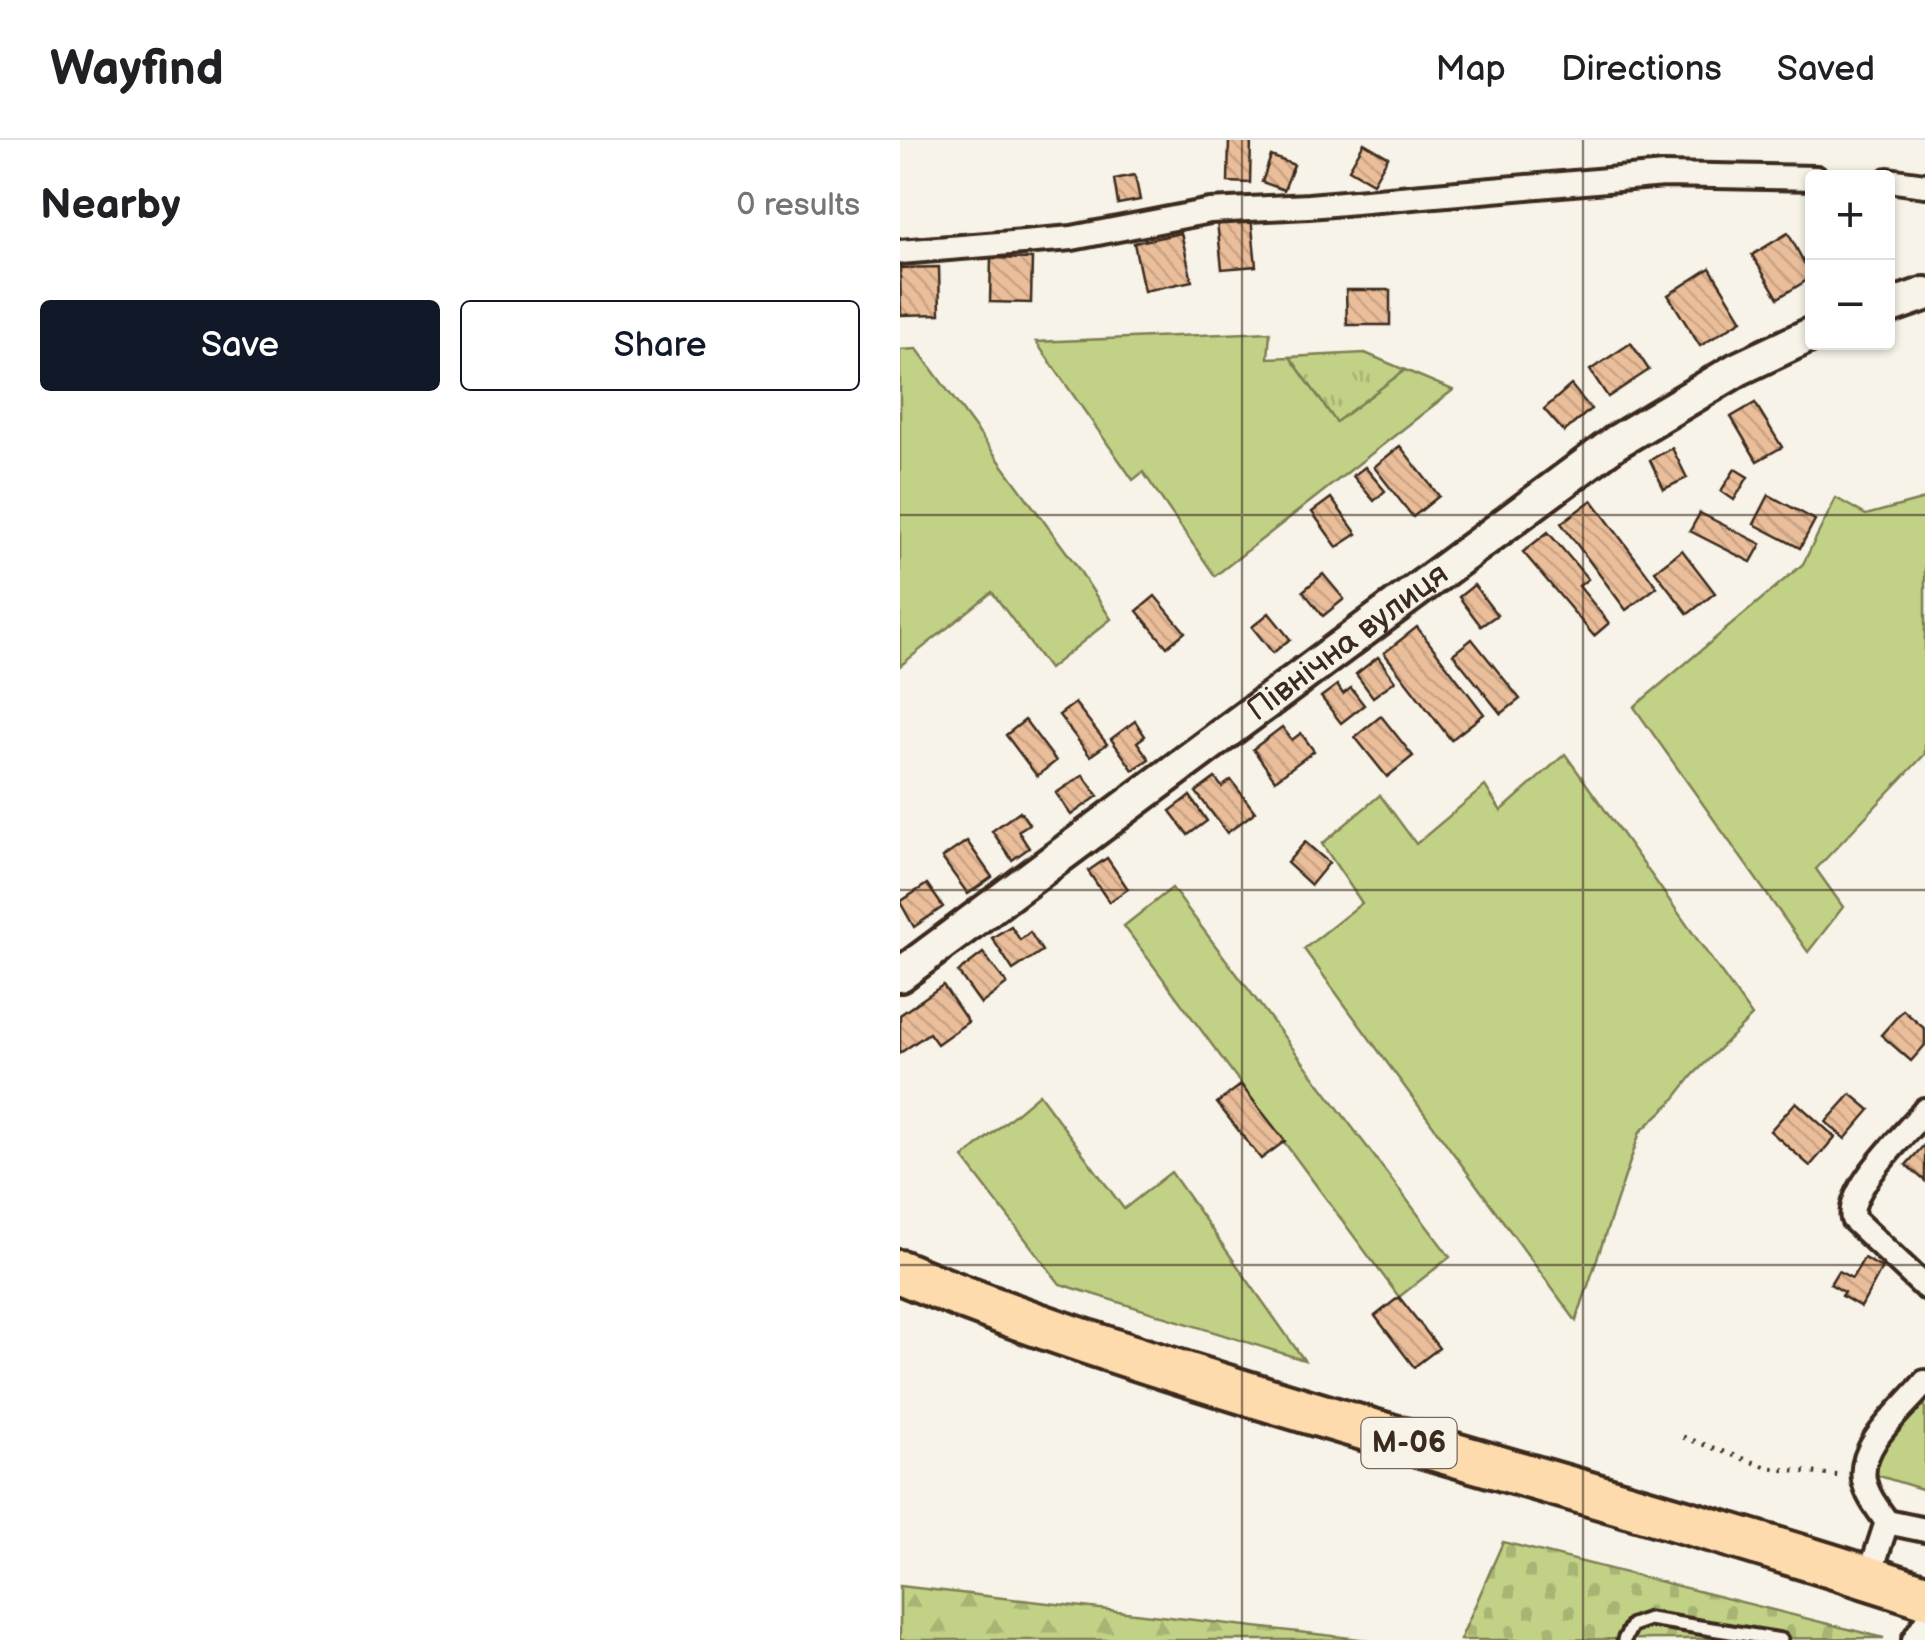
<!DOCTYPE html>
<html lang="en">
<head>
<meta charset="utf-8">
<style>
  :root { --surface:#fff; --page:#f6f6f6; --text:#202124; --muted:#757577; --line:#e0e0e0; --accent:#111827 }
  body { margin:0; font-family:"Balsamiq Sans",sans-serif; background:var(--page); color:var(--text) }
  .controls { position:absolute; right:30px; top:30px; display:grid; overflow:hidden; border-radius:10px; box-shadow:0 2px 8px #0004 }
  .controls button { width:90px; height:90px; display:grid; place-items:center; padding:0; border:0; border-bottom:2px solid var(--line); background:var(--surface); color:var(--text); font:50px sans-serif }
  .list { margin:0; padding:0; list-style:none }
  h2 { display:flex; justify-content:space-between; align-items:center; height:130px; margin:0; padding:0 40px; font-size:42px }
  h2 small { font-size:32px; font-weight:400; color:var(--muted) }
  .actions { display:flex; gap:20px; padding:30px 40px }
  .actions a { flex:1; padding:22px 0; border:2px solid var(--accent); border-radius:10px; text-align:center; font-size:35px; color:var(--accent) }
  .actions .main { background:var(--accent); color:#fff }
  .map { position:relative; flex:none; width:1025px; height:1500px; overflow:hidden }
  header { display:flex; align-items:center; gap:60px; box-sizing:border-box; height:140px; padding:0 50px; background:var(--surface); border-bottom:2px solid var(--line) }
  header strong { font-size:48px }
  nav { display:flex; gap:55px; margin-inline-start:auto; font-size:35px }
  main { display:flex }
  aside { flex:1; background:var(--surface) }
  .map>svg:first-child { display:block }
  .grass { fill:url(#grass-tufts); stroke:#7e7e52; stroke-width:2.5 }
  .forest { fill:url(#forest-firs); stroke:#7e7e52; stroke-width:2.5 }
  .cemetery { fill:url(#cemetery-stones); stroke:#7e7e52; stroke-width:2.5 }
  .garden { fill:#c1d286; stroke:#7e7e52; stroke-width:2.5 }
  .building { fill:url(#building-back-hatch); stroke:#3b2a1e; stroke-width:2.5 }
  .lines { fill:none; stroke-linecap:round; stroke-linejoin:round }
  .lane-casing { stroke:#3b2a1e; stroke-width:19 }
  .street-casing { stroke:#3b2a1e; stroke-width:30 }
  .secondary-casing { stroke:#3b2a1e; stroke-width:40 }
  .highway-casing { stroke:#3b2a1e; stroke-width:50 }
  .path { stroke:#3b2a1e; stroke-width:5; stroke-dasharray:2.5 8; stroke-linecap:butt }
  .lane { stroke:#f7f3e8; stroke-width:11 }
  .street { stroke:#f7f3e8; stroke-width:22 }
  .secondary { stroke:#f7f3e8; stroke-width:32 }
  .highway { stroke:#fedbac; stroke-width:42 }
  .grid { fill:none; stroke:#3b2a1e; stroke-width:2.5; stroke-opacity:0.55 }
  .labels { text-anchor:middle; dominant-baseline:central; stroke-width:10; stroke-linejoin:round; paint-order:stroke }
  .shield { fill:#f7f3e8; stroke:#73665b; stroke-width:2.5 }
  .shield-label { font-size:30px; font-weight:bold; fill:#3b2a1e }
  .street-label { font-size:32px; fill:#3b2a1e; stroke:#f7f3e8 }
</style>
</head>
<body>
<header>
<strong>Wayfind</strong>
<nav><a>Map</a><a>Directions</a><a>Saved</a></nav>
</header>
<main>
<aside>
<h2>Nearby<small>0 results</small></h2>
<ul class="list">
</ul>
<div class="actions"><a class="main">Save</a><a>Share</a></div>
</aside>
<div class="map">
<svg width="1025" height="1500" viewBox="0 0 1025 1500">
  <defs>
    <pattern id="grass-tufts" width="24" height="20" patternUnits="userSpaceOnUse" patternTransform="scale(2.5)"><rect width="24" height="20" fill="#c1d286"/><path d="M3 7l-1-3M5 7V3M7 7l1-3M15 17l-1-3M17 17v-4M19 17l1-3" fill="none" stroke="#a7b473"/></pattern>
    <pattern id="forest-firs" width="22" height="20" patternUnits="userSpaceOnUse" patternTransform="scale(2.5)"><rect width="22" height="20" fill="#c1d286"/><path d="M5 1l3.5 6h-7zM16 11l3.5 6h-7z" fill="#a7b473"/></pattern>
    <pattern id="cemetery-stones" width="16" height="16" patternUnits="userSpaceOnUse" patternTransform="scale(2.5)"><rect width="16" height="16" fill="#c1d286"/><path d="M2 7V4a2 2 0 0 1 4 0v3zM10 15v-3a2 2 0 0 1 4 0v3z" fill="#a7b473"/></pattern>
    <pattern id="building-back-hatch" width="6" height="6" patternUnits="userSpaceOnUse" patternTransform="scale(2.5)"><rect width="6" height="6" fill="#eabe9a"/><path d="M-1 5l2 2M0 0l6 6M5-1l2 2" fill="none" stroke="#caa384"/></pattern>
  </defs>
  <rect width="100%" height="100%" fill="#f7f3e8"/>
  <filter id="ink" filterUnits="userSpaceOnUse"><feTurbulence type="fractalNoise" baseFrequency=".01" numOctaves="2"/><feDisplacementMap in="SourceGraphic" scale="20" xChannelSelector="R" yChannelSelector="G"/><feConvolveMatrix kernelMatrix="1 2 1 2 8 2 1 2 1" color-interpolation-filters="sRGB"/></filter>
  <g filter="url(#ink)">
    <path class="grass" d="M465,213L505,230L436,283L390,217Z"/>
    <path class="forest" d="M0,1446L468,1500H0Z"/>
    <path class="cemetery" d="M603,1402L984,1498L560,1500Z"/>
    <g class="garden">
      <path d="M370,192L368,218L390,217L436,282L505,230L553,250L315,436L243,332L233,340L136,202Z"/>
      <path d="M17,209L176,425L211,479L149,529L92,452L0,526V210Z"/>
      <path d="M936,358L966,375L1025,359V614L916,729L943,767L908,812L734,567L903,424Z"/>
      <path d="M665,614L852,876L793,935L771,963L740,992L676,1181L404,809L462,763L422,704L480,655L516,704L585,646L601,671Z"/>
      <path d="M272,748L550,1117L499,1157L224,786Z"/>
      <path d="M139,954L224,1069L271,1032L404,1220L160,1144L63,1018Z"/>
      <path d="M1025,1256V1350L979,1336L974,1331L978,1311Z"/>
    </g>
    <g class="building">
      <path d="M329,0H351L350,43L328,42Z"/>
      <path d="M464,3L488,17L473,43L449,29Z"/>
      <path d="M371,16L394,25L384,50L362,42Z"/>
      <path d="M235,35L240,60L218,64L214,39Z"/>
      <path d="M351,77L356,126L322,129L317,81Z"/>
      <path d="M281,93L292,141L244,151L234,103Z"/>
      <path d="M888,93L912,137L878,158L852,115Z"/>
      <path d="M91,118L132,119L131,163L90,162Z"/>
      <path d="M39,127L40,174L1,175L0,128Z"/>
      <path d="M810,128L842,180L800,206L768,155Z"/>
      <path d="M446,150H490V185H447Z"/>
      <path d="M731,203L749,230L708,257L690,230Z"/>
      <path d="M671,245L691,269L664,292L644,269Z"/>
      <path d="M855,263L882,307L857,321L831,277Z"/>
      <path d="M500,306L539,356L513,377L474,327Z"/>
      <path d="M772,308L787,338L764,349L750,320Z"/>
      <path d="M465,327L485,351L474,361L453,336Z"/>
      <path d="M835,329L848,337L834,360L821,351Z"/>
      <path d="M869,355L915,380L900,408L854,384Z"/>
      <path d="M431,358L457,394L437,407L412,372Z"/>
      <path d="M692,360L757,447L726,470L661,383Z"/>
      <path d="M800,373L861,404L851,422L790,391Z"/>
      <path d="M648,392L688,439L679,446L709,483L694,496L623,412Z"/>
      <path d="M782,410L815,453L788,474L755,431Z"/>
      <path d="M423,434L444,459L423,476L403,451Z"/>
      <path d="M574,445L597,475L581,486L559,457Z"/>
      <path d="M255,456L285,492L267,507L237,471Z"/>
      <path d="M369,473L390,499L373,513L352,487Z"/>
      <path d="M517,487L584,574L551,600L484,513Z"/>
      <path d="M572,499L620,559L601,574L553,514Z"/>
      <path d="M478,517L495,541L473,557L456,534Z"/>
      <path d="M437,545L443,554L451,548L464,565L441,583L421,557Z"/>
      <path d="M175,563L207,604L190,616L159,575Z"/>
      <path d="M481,576L513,616L487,637L455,597Z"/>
      <path d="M125,580L156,621L137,636L106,595Z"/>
      <path d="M235,581L245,596L237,602L249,619L233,630L211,599Z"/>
      <path d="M382,587L392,600L401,593L414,611L375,640L353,609Z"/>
      <path d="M183,635L198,656L171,675L156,653Z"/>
      <path d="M315,638L322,647L331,640L355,672L327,693L296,652Z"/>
      <path d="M290,656L307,681L288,695L270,671Z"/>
      <path d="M120,671L129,684L118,691L129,708L112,720L92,691Z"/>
      <path d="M67,701L92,737L68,754L42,718Z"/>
      <path d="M405,702L429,723L411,745L387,723Z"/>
      <path d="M207,718L228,749L209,762L188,731Z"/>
      <path d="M27,744L43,767L14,787L0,762Z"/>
      <path d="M111,786L120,800L130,792L142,811L113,830L92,798Z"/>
      <path d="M83,813L107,844L81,864L58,832Z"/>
      <path d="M43,845L68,882L37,904L29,893L0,913V875Z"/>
      <path d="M1003,870L1025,889V905L1011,921L981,895Z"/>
      <path d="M341,945L385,1001L361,1019L317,963Z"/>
      <path d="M951,954L970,970L945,999L926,982Z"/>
      <path d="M896,962L935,997L910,1026L870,991Z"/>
      <path d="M1025,1004V1041L1006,1025Z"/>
      <path d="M964,1118L982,1128L961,1167L942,1156L944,1152L930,1144L938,1131L952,1138Z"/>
      <path d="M499,1157L539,1208L514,1227L475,1176Z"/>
    </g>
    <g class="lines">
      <g class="lane-casing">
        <path id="lane" d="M724,1500L732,1485L749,1479L881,1500"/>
      </g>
      <g class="street-casing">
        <g id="street">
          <path d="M988,40L1025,45"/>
          <path d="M0,112L172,98L310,71L409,66L764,35L916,38"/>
          <path d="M1025,970C1006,994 946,1049 953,1079L1025,1147"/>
          <path d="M987,1382L1025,1390"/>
          <path d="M969,1437L987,1382C978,1369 967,1356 964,1340C958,1303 1005,1268 1025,1242"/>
          <path d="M1014,1500L1025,1483"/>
        </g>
      </g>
      <g class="secondary-casing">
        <g id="secondary">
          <path d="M988,167L1025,154"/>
          <path id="s1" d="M0,835L716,302L838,229L912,194"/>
        </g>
      </g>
      <g class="highway-casing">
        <path id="highway" d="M0,1132C112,1179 227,1216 343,1252C570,1322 799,1382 1025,1456"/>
      </g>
      <path class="path" d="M783,1297L869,1328L941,1336"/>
      <use href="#lane" class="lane"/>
      <use href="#street" class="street"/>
      <use href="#secondary" class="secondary"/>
      <use href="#highway" class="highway"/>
    </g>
  </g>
  <path class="grid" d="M342,0V1500M683,0V1500M0,375H1025M0,750H1025M0,1125H1025"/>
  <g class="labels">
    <rect class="shield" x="461.5" y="1278" width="95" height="50" rx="8"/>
    <g class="shield-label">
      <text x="509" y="1303">М-06</text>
    </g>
    <g class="street-label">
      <text stroke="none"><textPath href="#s1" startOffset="558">Північна вулиця</textPath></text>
    </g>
  </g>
</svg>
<div class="controls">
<button>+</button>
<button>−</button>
</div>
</div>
</main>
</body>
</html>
